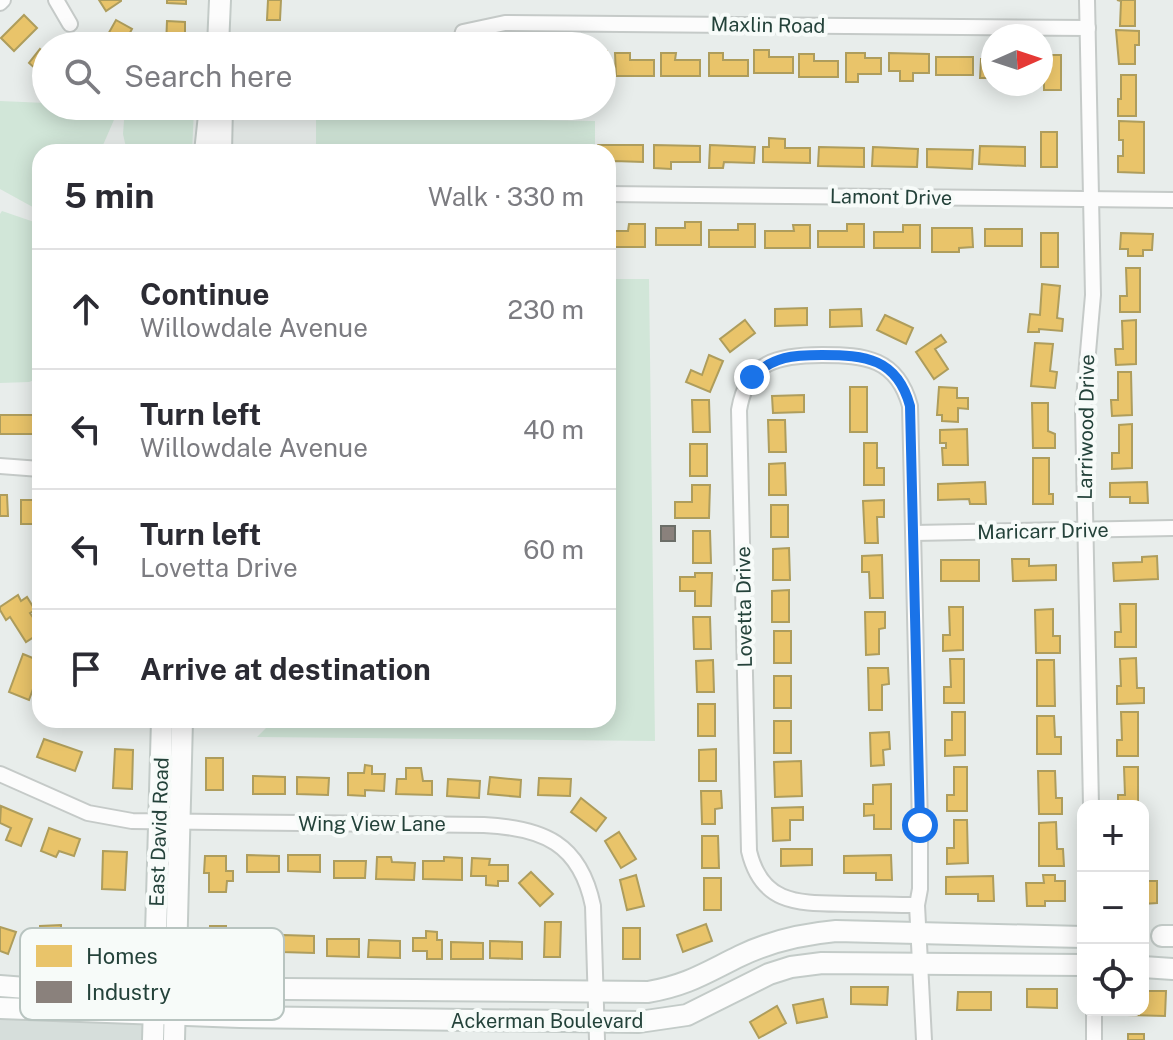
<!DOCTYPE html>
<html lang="en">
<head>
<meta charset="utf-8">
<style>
  :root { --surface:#fff; --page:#f7f7f7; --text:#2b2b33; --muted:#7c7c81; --line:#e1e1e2 }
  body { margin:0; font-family:"Public Sans",sans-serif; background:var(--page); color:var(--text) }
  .controls { position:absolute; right:24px; bottom:24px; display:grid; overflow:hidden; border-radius:16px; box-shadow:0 4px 20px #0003 }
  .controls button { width:72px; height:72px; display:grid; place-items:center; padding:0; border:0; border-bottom:2px solid var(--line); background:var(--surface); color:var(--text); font:40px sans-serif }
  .compass { position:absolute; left:981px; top:24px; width:72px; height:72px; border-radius:50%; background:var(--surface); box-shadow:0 4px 20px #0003; rotate:87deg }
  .stop { position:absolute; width:24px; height:24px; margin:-18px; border:6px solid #1a73e8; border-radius:50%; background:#fff }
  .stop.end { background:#1a73e8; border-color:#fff; box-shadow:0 2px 8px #0008 }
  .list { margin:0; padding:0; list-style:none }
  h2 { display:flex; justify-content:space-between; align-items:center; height:104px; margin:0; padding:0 32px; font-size:34px }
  h2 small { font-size:26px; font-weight:400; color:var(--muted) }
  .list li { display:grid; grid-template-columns:52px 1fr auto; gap:24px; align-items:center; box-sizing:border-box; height:120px; padding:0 32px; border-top:2px solid var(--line) }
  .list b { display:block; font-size:30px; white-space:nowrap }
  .list p { margin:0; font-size:26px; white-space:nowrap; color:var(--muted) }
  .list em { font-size:26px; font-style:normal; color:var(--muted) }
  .icon { flex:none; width:44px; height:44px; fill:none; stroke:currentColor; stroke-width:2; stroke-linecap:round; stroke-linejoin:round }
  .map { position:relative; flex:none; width:1173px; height:1040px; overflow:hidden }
  .search { position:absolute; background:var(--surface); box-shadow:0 4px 20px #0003; left:32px; top:32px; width:584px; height:88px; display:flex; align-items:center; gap:20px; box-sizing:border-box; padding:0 28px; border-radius:44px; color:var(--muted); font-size:30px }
  .panel { position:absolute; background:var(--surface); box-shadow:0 4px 20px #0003; left:32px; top:144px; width:584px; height:584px; border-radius:24px }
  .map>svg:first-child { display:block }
  .built { fill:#d6dedb }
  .green { fill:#d1e6d8 }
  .homes { fill:#e9c46a; stroke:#ae9d5c; stroke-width:2 }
  .industry { fill:#8a817c; stroke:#6b6e68; stroke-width:2 }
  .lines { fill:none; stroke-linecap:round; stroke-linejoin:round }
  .street-casing { stroke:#c5cac8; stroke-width:18 }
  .secondary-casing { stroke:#c3cbc8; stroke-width:24 }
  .street { stroke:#fcfcfc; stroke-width:14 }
  .secondary { stroke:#fcfcfc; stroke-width:20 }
  .route { stroke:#1a73e8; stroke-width:10 }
  .labels { text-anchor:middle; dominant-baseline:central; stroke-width:8; stroke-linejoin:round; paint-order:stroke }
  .street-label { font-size:20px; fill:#24423a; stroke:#f7fbf9 }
  .key { fill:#f7fbf9; stroke:#b8c4c0; stroke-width:2 }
  .key-label { font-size:22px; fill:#24423a }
</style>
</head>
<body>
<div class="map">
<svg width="1173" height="1040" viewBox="0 0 1173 1040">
  <rect width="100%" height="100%" fill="#e8edeb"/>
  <path class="built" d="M0,1008L154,1014L153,1040H0Z"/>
  <g class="green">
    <path d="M0,101L46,103V106H120L100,152H40V211L0,189Z"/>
    <path d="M125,107L194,109L192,152H127L123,134Z"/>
    <path d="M316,116L595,121V152H316Z"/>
    <path d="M2,211L40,224V378L29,382L0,383V214Z"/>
    <path d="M608,279H649L655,741L257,737L266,728L299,720H608Z"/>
  </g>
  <g class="homes">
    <path d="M99,0H121V1L106,11Z"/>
    <path d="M167,0H186V4L167,3Z"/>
    <path d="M268,0H281L280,20H267Z"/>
    <path d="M1117,0H1135V26H1120L1121,1Z"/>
    <path d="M24,15L37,28L14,51L1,38Z"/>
    <path d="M116,20L132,29L123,46H104L102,45Z"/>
    <path d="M167,21L185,22V46H166Z"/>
    <path d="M1116,30L1139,31V45H1135V64H1119Z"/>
    <path d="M354,41L355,46H331V45Z"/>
    <path d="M40,49L46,54V78L29,63Z"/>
    <path d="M754,50H769V57H793V73H754Z"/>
    <rect x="602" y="51" width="5" height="28"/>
    <path d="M615,53H630V60H654V76H616Z"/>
    <path d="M661,53H676L675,60H700V76H661Z"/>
    <path d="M709,53H723V60H748V76H709Z"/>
    <path d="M846,53H865V58H881V74H858V82H846Z"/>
    <path d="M889,53L929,54V73H913V81H900V71H889Z"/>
    <path d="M799,54H814V61H838V77H799Z"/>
    <rect x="1044" y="55" width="17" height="35"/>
    <rect x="936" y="57" width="37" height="18"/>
    <path d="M981,59H993V78H980Z"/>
    <path d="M1121,75H1136V116H1118V99H1121Z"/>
    <path d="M323,106H352V111L323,110Z"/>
    <path d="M1119,121L1144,122V173L1118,172V156H1123V140H1119Z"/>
    <rect x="1041" y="132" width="16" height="35"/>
    <path d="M769,138L785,139V148H810V163L763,162V147H769Z"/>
    <path d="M598,145H643V162L614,161V168H608V152H598Z"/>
    <path d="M654,145L700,146V162H671V169L654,168Z"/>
    <path d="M710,145L755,147L754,163L724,162L723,168H709Z"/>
    <path d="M980,146L1025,147V166L979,164Z"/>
    <path d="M819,147L864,148V167L818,166Z"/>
    <path d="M873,147L918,149L917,167L872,166Z"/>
    <path d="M927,149L973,150L972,169L927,167Z"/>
    <path d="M685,222H701V245H656V228H685Z"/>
    <path d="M629,224H645V247H608V231H628Z"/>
    <path d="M738,224H755V247H709V230H738Z"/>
    <path d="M847,224H864V247H818V231H847Z"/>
    <path d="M793,225H810V248H765V231H794Z"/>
    <path d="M903,225H920V248H874V232H903Z"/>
    <path d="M932,228H972L973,247L959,248V252H932Z"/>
    <rect x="985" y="229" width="37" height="17"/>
    <rect x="1041" y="233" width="17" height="34"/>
    <path d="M1121,233L1153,234L1152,250H1143V256H1128V249H1120Z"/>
    <path d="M1126,268H1140V312H1120V296H1127Z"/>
    <path d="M1042,284L1060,286L1057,318L1063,319L1062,331L1039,329V332H1028L1030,314L1040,315Z"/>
    <path d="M807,308V325L775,326V309Z"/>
    <path d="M861,309L862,326L830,327V310Z"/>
    <path d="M885,315L913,328L906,344L877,330Z"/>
    <path d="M745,320L755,333L730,352L720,339Z"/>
    <path d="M1136,320V364L1116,365L1115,349H1123L1122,321Z"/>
    <path d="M941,335L946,342L935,349L948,369L934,379L916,352Z"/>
    <path d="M1035,343L1053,344L1050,371L1057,372L1055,388L1031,386Z"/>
    <path d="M709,355L723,361L710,392L686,382L691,370L702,375Z"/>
    <path d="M1118,372H1131L1132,415L1112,416L1111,400H1118Z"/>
    <rect x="850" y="387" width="17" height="45"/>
    <path d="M939,387L957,388V398H968V409L958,408V422L942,421V415H937Z"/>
    <path d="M804,395V412L773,413L772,396Z"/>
    <path d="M692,400H709L710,432H693Z"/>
    <path d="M1032,403H1048V431L1055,434V448H1033Z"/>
    <rect x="0" y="415" width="36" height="19"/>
    <path d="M768,420H785L786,452H769Z"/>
    <path d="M1132,424V468L1112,469V453H1119V425Z"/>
    <path d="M967,429L968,465H943L942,448H946V443H940V430Z"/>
    <path d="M864,443H877V468H884V485H864Z"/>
    <rect x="690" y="444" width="17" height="32"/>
    <path d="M1033,458H1049V494H1053V504H1033Z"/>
    <path d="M785,463L786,495H769V464Z"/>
    <path d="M985,482L986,504H970L969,499L938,500V484Z"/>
    <path d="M1147,482L1148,503H1130V497H1110V483Z"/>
    <path d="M692,485H710L709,518H675V502H692Z"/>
    <path d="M0,495H7L8,516H0Z"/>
    <path d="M21,500H40V529H36V524H21Z"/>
    <path d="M884,500V517H877L878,543H865L863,501Z"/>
    <rect x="771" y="505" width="17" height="32"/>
    <path d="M693,531H710L711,563H693Z"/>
    <path d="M789,548L790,580H773V549Z"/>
    <path d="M882,555L883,598H870L869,572H862V556Z"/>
    <path d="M1157,556L1158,579L1114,581L1113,563L1142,562V557Z"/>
    <path d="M1012,559H1029V566L1056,565V580L1013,581Z"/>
    <rect x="941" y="560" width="38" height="21"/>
    <path d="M695,573H712L711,606H695V591H680V577H695Z"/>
    <path d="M789,590V622H772V591Z"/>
    <path d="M18,595L21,601L27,597L35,610L30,613L40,628V633L26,642L10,617L6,620L0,610V607Z"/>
    <path d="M1120,604H1136V647H1115V632H1121Z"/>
    <path d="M949,607H963V650L943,651V635H950Z"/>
    <path d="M1053,609V636H1060V653H1036L1035,610Z"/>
    <path d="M865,612H885V628L879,629V654L866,655Z"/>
    <path d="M693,617H710L711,649H694Z"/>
    <rect x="774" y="631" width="17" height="32"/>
    <path d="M23,654L40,661V691L33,689L29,700L9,692Z"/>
    <path d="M1136,658L1137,688H1144V703L1117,704V686H1121L1120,659Z"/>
    <path d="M950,659H964V703H944V687H951Z"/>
    <path d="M713,660L714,692H697L696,661Z"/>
    <path d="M1037,660H1054L1055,706H1037Z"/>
    <path d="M868,668H888L889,684L882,685V710H869Z"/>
    <rect x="774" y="676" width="17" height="32"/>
    <rect x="698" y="704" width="17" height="32"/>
    <path d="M952,712H965V755L945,756V740H952Z"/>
    <path d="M1121,712H1138V756H1117V740H1122Z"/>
    <path d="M1037,716H1054L1055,737H1061V754H1037Z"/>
    <rect x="774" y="721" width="17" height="32"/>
    <path d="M889,732L890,749L883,750L884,765L871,766L870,733Z"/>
    <path d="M44,739L82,752L75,771L37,757Z"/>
    <path d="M115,749L133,750L132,789L113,788Z"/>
    <path d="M716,749V781H699V750Z"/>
    <rect x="206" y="758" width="17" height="32"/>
    <path d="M801,761L802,796L775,797L774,762Z"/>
    <path d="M365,765L372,766V774H385L384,791L365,790V796L348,795V773H364Z"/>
    <path d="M954,767H967V811H947V795H954Z"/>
    <path d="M1124,767H1138V806H1118V795H1125Z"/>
    <path d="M406,768H421L423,781H432V795L396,794L397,779H406Z"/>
    <path d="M1038,771H1055L1056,798H1062V814H1039Z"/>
    <path d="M253,776L285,777V794H253Z"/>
    <path d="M297,777L329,778L328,795L297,794Z"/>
    <path d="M490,777L521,780L520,797L488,794Z"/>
    <path d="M539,778L571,779L570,796L538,795Z"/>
    <path d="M448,779L480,781L479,798L447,796Z"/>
    <path d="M891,784V829H874V815L864,816V804H873V785Z"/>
    <path d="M701,791H721L722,808L715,809V824H702Z"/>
    <path d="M581,798L606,818L596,831L571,812Z"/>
    <path d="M1,806L32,819L21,846L6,840L11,828L0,823Z"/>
    <path d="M803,807V820H790V840L773,841L772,808Z"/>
    <path d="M954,820H967L968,863L947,864V848H954Z"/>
    <path d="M1056,822L1057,849H1063L1064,866H1039V823Z"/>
    <path d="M49,828L80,839L74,856L59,851L56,857L41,851Z"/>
    <path d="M619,832L636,859L621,868L605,841Z"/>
    <path d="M702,836H718L719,868H702Z"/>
    <path d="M781,849H812V865L781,866Z"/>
    <path d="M103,851L127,852L125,890L102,889Z"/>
    <path d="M247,855L279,856V872H247Z"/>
    <path d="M288,855H320V872L288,871Z"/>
    <path d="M891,855L892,880H876V873H844V856Z"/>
    <path d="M205,856H226V871H233V881H227L226,892H209V873H204Z"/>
    <path d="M377,857H391L392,862L415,863L414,880L376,879Z"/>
    <path d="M444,857L462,858V880L423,879V861H444Z"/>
    <path d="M472,858L490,859L489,865H508V881H498V886L486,885V876H471Z"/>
    <path d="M334,861H366L365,878H334Z"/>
    <path d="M531,872L553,894L540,906L519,883Z"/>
    <path d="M636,875L644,906L627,910L620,880Z"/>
    <path d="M1043,875H1055V881H1065V901H1045V906H1027L1026,883H1044Z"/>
    <path d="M993,876L994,901H978V894H946V877Z"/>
    <rect x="704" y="878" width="17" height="32"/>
    <path d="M1143,881H1157V903L1143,904Z"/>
    <path d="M545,922H561L560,957H544Z"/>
    <path d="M706,924L712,941L683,952L677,935Z"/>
    <path d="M61,925V933L79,932V956H40V926Z"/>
    <path d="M210,926H226V958H209Z"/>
    <path d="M0,927L16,932L8,954L0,951Z"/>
    <rect x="623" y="928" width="17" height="31"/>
    <path d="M426,931L437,932V940H442V959H427V951H413V938H426Z"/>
    <path d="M283,935L314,936V953L282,952Z"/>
    <path d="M327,939H359V957L327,956Z"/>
    <path d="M369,940L400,941V958L368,957Z"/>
    <path d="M490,941L522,942V959L490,958Z"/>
    <path d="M451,942L483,943V959H451Z"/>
    <path d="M851,987H888L887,1005L851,1004Z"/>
    <path d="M1027,989H1057V1008L1027,1007Z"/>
    <path d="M1148,991H1166L1165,1016L1128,1015V1010H1143V998H1148Z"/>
    <path d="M958,992H991V1010H957Z"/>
    <path d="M823,999L827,1017L797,1023L793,1005Z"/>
    <path d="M777,1006L786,1023L759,1038L750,1022Z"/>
    <rect x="1128" y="1034" width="16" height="6"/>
  </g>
  <rect class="industry" x="661" y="526" width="14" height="15"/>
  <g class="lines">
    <g class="street-casing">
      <g id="street">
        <path d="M56,0L70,24"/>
        <path d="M1087,0L1093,295L1083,410L1091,806"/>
        <path d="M0,3L3,0"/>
        <path d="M459,46L463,32L505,23L1088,28"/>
        <path d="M454,107V106"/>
        <path d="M608,194L1173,200"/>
        <path d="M0,466L40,469"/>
        <path d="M914,533L1173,528"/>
        <path d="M0,774L88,813L132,821L484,825C543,828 580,843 593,906L597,1040"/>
        <path d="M917,905C894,905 871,904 848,904C800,903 762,906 749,851L739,410C747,361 779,355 822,355C865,355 897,358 910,406L920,825V889L917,905L924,1040"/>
        <path d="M1094,1010V1040"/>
      </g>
    </g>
    <g class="secondary-casing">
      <g id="secondary">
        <path d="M218,46L220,0"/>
        <path d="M205,152L210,106"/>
        <path d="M221,152L222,106"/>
        <path d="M1162,936H1173"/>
        <path d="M1143,967L1173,969"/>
        <path d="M0,986L51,990L154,991L176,988L648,992C688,985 705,973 740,956C771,941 803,934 836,931L1083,937"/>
        <path d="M0,1008L240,1017L639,1022L687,1015L769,974L791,967L822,963L1083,965"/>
        <path d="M153,1040L162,720"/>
        <path d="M174,1040L182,720"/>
      </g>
    </g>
    <use href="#street" class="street"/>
    <use href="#secondary" class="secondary"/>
  </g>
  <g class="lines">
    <path class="route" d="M752,377C774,356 793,355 822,355C865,355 897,358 910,406L920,825"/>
  </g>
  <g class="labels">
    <g class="street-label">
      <text transform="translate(768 25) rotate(1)">Maxlin Road</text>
      <text transform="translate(891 197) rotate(1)">Lamont Drive</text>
      <text transform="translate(1086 427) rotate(-89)">Larriwood Drive</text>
      <text transform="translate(1043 531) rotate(-1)">Maricarr Drive</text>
      <text transform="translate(744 607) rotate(-91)">Lovetta Drive</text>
      <text x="372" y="824">Wing View Lane</text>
      <text transform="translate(159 832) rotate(-88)">East David Road</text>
      <text x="547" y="1021">Ackerman Boulevard</text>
    </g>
  </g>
  <rect x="20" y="928" width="264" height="92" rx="12" class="key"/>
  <rect x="36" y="945" width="36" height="22" fill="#e9c46a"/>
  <rect x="36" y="981" width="36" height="22" fill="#8a817c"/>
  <g class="key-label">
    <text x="86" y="964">Homes</text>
    <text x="86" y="1000">Industry</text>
  </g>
</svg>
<div class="controls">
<button>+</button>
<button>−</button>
<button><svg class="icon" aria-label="locate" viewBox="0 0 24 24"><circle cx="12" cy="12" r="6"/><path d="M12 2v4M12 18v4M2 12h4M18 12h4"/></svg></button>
</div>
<svg class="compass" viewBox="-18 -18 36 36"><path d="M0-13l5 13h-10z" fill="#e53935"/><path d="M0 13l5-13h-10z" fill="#7c7c81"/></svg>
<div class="stop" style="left:920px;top:825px"></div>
<div class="stop end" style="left:752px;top:377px"></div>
<div class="search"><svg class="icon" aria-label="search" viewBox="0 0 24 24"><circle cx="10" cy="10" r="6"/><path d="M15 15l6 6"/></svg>Search here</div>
<section class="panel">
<h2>5 min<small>Walk · 330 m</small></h2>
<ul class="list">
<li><svg class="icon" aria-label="ahead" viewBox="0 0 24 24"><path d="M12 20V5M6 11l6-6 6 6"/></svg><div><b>Continue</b><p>Willowdale Avenue</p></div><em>230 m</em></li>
<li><svg class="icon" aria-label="left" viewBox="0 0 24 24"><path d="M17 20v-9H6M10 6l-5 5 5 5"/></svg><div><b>Turn left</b><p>Willowdale Avenue</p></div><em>40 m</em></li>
<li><svg class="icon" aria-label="left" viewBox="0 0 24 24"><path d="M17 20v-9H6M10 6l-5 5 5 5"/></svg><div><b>Turn left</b><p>Lovetta Drive</p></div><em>60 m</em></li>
<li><svg class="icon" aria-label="arrive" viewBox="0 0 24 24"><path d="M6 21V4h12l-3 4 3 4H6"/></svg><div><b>Arrive at destination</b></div></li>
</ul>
</section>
</div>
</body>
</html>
